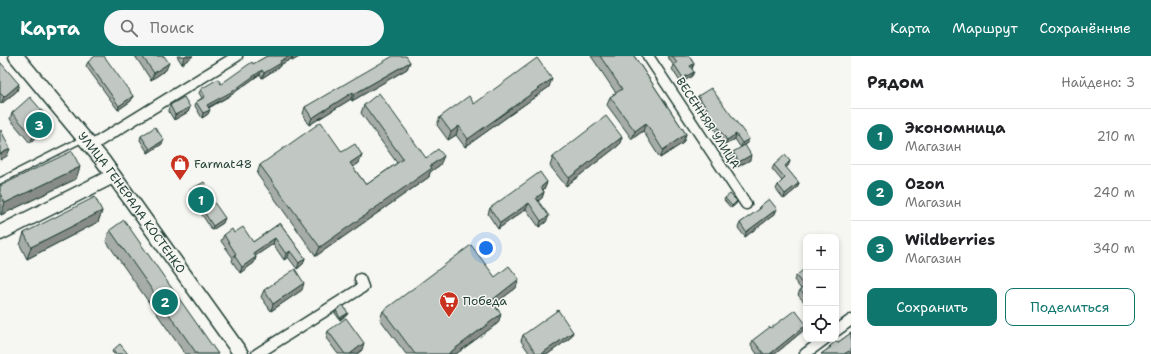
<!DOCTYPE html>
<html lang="ru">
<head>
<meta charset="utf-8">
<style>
  :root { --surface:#fff; --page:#f6f6f6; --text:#202124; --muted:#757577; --line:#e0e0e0; --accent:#0f766e }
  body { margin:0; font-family:"Shantell Sans",sans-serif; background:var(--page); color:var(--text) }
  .controls { position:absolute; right:12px; bottom:12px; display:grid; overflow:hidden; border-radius:8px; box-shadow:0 2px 6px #0003 }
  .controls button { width:36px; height:36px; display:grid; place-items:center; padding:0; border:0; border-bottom:1px solid var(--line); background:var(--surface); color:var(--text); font:20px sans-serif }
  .you { position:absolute; left:486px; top:192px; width:14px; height:14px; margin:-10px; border:3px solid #fff; border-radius:50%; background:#1a73e8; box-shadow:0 0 0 6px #1a73e833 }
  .badge { display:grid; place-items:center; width:26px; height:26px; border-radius:50%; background:var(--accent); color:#fff; font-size:13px; font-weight:700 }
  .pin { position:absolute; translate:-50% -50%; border:2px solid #fff; box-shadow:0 1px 4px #0006 }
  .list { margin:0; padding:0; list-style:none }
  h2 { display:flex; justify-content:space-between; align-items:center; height:52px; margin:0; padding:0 16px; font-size:17px }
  h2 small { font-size:13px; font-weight:400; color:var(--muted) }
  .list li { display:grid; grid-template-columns:26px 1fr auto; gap:12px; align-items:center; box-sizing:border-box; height:56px; padding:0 16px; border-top:1px solid var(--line) }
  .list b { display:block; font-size:15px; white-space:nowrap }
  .list p { margin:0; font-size:13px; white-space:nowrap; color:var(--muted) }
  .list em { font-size:13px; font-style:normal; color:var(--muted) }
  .actions { display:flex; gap:8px; padding:12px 16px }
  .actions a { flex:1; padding:9px 0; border:1px solid var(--accent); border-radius:8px; text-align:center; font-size:14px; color:var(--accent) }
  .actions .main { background:var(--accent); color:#fff }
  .icon { flex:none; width:22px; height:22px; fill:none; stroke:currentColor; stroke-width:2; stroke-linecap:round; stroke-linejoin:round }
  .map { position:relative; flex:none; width:851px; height:298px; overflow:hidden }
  header { display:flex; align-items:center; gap:24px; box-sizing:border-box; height:56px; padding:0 20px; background:var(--accent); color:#fff }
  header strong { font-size:19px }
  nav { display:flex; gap:22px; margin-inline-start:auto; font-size:14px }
  .search { width:280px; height:36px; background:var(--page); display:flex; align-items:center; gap:10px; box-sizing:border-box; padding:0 14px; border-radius:22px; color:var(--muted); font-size:15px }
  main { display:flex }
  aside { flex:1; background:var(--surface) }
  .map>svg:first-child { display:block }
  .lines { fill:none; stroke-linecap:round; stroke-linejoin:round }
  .lane-casing { stroke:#1f3d34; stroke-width:8 }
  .street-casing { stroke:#1f3d34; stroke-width:13 }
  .secondary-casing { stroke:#1f3d34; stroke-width:17 }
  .lane { stroke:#f6f6f2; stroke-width:5 }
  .street { stroke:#f6f6f2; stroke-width:10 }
  .secondary { stroke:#f6f6f2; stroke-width:14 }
  .wall { fill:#a6aca8; stroke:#1f3d34 }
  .shaded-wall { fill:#878c88; stroke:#1f3d34 }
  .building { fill:#c1c8c3; stroke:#1f3d34 }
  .labels { text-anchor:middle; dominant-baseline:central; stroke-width:3; stroke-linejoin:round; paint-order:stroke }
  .street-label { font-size:12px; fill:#1f3d34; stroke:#f6f6f2 }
  .poi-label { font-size:12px; fill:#1f3d34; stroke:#f6f6f2; text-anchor:start }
</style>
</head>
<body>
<header>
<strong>Карта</strong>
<div class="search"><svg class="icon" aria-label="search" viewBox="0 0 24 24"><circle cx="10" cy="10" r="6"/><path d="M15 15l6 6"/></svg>Поиск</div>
<nav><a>Карта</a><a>Маршрут</a><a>Сохранённые</a></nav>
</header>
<main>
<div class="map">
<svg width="851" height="298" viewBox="0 0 851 298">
  <rect width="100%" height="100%" fill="#f6f6f2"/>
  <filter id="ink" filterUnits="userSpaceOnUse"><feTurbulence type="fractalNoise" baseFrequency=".025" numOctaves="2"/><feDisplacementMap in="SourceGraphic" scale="8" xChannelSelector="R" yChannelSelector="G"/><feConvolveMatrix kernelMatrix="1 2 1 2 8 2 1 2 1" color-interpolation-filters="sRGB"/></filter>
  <g filter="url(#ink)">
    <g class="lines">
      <g class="lane-casing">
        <path id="lane" d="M0,125L83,83"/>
      </g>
      <g class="street-casing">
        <g id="street">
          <path d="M648,0L746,148"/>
          <path d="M91,90L237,0"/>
          <path d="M836,275L851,264"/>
          <path d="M257,298L363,231L360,223"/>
          <path d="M805,298L825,283"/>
        </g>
      </g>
      <g class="secondary-casing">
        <g id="secondary">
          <path id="s1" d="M16,0L103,105L241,298"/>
          <path d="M0,177L113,120"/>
        </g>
      </g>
      <use href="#lane" class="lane"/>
      <use href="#street" class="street"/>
      <use href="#secondary" class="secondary"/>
    </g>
    <g class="wall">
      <path d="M135,0H164L166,14L151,24Z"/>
      <path d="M177,0H193L182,8Z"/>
      <path d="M267,0H301L292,5L291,3L280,9L279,11L262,22L260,18L231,39L209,52L208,58L202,62L195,50L196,46L202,42L199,37L201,33L221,28Z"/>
      <path d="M591,0H634L686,78L683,87L660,102L643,75L632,83L607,49L610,41L616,37Z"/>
      <path d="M667,0H689L694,8L692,13V20L681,27L672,13L674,10Z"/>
      <path d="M0,6L17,35L1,48L0,47Z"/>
      <path d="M88,6L133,40L131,45L118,54L86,10Z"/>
      <path d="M410,6L407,13L352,45L351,43L309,69L303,58L305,51Z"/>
      <path d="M549,31L465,91L456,79L448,84L437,69L440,61L474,48Z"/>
      <path d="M698,40L749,83L747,87L741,92L750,104L737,111L731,101L733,96L741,92L735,83L725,89L705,59V58L697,45Z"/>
      <path d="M170,49L190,51L188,56L174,64L168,54Z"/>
      <path d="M364,49L426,102L440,109L430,116L429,121L316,200L257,118L260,109L342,96L362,99L359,107L353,111L366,129L397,107L361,57Z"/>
      <path d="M12,57L50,64L48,71L30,87L10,63Z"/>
      <path d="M141,80L162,88L148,97L140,84Z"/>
      <path d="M622,81L619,89L566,130L550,110L553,101Z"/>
      <path d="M790,105L788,110L786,112L799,127L797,132L784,143L776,133L778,129L782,125L772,113L774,109Z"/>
      <path d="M76,123L1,159L0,157V130Z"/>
      <path d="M547,126L545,132L543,134L544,136L542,142L538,145L546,166L539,171L526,153L498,173L488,158L490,152Z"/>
      <path d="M190,134L213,140L212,143L223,167L212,174L189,139Z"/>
      <path d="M725,142L737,145L736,148L731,152L724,144Z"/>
      <path d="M760,150L775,158L745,181L738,172L740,167L759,154Z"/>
      <path d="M102,155L98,166L27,203L20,189L24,177Z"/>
      <path d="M280,167L305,202L303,208L297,213L288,201L284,204L273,188L255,200L256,201L254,207L240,217L232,205L233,202L221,185L224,179L234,177L253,186Z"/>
      <path d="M110,174L218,298H185L106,185Z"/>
      <path d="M806,218V246L805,247L798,239L800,234L801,233L794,224L796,220Z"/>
      <path d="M495,221L516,232L494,248L501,258L498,267L456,298H406L380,263L383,255Z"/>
      <path d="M264,234H302L271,255L261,241Z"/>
      <path d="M336,254L347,259L340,264L335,257Z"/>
      <path d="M771,272L804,274L775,298H757L751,289L753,284Z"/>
      <path d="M328,275L362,294L357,298H338L326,282Z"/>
      <path d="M573,276L570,282L548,298H530L521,285L523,279Z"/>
      <path d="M851,277V298H821L828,293L830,290L837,287Z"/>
      <path d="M113,294L128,298H114L112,296Z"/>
    </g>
    <g class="shaded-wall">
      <path d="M185,0H193L182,8L184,1Z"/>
      <path d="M290,0H292L291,3L280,9L279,11L262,22L264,17L280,5Z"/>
      <path d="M293,0H301L292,5Z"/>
      <path d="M410,6L407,13L352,45L354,38Z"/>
      <path d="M169,7L166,14L151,24L154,17Z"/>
      <path d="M694,8L692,12L688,15L690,10Z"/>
      <path d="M262,14L260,18L231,39L205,53L207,49Z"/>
      <path d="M694,16L692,20L681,27L683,22Z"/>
      <path d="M552,23L549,31L465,91L468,83Z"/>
      <path d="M19,28L17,35L1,48L4,41Z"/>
      <path d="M353,36L351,43L309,69L312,62Z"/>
      <path d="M133,40L131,45L118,54L119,50Z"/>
      <path d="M190,51L188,56L174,64L175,59Z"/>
      <path d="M210,54L208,58L202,62L203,57Z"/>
      <path d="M50,64L48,71L30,87L33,80Z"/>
      <path d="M646,67L643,75L632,83L635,75Z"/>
      <path d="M459,70L456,79L448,84L451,76Z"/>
      <path d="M686,78L683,87L660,102L663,94Z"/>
      <path d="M736,78L735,83L725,89L727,84Z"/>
      <path d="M622,81L619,89L566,130L569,122Z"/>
      <path d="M749,83L747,87L741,92L742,87Z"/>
      <path d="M164,84L162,88L148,97L150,93Z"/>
      <path d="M10,93L7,100L0,104V98Z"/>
      <path d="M362,99L359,107L347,116L350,107Z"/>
      <path d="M751,99L750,104L737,111L739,106Z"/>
      <path d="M444,100L440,109L430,116L429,121L316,200L320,191Z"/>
      <path d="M790,105L788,110L783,114L785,110Z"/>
      <path d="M80,111L76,123L1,159L5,147Z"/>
      <path d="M547,126L545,132L538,137L541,131Z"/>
      <path d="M799,127L797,132L784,143L785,138Z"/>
      <path d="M544,136L542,142L534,148L536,142Z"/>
      <path d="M737,145L736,148L731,152L732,150Z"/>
      <path d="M529,147L526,153L498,173L500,167Z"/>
      <path d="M777,153L775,158L745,181L746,176Z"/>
      <path d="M102,155L98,166L27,203L31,191Z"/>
      <path d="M549,160L546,166L539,171L541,165Z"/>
      <path d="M225,162L223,167L212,174L213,170Z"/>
      <path d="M275,182L273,188L251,203L253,197Z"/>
      <path d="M290,195L288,201L284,204L286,198Z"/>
      <path d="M256,201L254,207L240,217L242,211Z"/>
      <path d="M305,202L303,208L297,213L299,207Z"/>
      <path d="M519,223L516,232L488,253L491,245Z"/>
      <path d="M304,227L302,234L271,255L273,248Z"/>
      <path d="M348,257L347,259L340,264V262Z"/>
      <path d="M501,258L498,267L456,298H448Z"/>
      <path d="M806,269L804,274L775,298H770Z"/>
      <path d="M573,276L570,282L548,298H541Z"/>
      <path d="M364,287L362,294L357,298H350Z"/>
    </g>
    <g class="building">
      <path d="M95,0H104L133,40L119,50L88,6Z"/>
      <path d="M142,0H164L169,7L154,17Z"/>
      <path d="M267,0H290L280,5L281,7L264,17L262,14L233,35L207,49L210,54L203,57L196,46L205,41L201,33L218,23L221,28L252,6L253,8Z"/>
      <path d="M393,0H406L410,6L354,38L353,36L312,62L305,51Z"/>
      <path d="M600,0H634L686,78L663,94L646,67L635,75L610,41L622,33Z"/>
      <path d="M672,0H689L694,8L690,10L694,16L683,22L674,8L677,7Z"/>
      <path d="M537,2L552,23L468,83L459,70L451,76L440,61L469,40L474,48Z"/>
      <path d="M0,6L19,28L4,41L0,37Z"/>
      <path d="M711,32L749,83L742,87L736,78L727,84L706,55L708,54L698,40Z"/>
      <path d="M379,37L426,102L438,93L444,100L430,110L432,112L320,191L260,109L321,66L342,96L355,88L362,99L350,107L366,129L403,103L364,49Z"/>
      <path d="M30,41L50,64L33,80L12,57Z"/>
      <path d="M184,41L190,51L175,59L170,49Z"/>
      <path d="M606,60L622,81L569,122L553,101Z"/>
      <path d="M155,71L164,84L150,93L141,80Z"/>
      <path d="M1,74L10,93L0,98V75Z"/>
      <path d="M745,89L751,99L739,106L733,96Z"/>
      <path d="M72,95L80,111L5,147L0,137V130Z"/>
      <path d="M785,99L790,105L785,110L799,127L785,138L778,129L785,122L774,109Z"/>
      <path d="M540,116L547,126L541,131L544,136L536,142L549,160L541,165L529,147L500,167L490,152Z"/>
      <path d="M204,126L213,140L211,142L225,162L213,170L190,134Z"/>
      <path d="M730,138L737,145L732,150L725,142Z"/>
      <path d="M95,141L102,155L31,191L24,177Z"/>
      <path d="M769,143L777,153L746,176L740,167L761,152L760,150Z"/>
      <path d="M124,164L218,298H197L110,174Z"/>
      <path d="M280,167L305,202L299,207L290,195L286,198L275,182L253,197L256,201L242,211L234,199L236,198L224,179L232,173L234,177L243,171L253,186Z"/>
      <path d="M471,189L495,221L509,210L519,223L491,245L501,258L448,298H415L383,255Z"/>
      <path d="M295,213L304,227L273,248L264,234Z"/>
      <path d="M803,214L806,218V241L800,234L804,230L796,220Z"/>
      <path d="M343,249L348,257L340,262L336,254Z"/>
      <path d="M558,254L573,276L541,298H537L523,279Z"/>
      <path d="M795,254L806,268V269L770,298H764L753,284L770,271L771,272Z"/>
      <path d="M346,262L364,287L350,298H345L328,275Z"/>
      <path d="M851,277V298L849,295L844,298H821L831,291L830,290L836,285L837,287Z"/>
      <path d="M120,288L128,298H116L113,294Z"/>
    </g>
  </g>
  <defs>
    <g id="shop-pin" transform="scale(1)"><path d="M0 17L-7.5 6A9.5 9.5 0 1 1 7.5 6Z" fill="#c8321e" stroke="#f6f6f2"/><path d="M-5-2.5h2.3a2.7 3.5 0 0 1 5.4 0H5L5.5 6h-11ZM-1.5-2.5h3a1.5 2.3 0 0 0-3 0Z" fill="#fff"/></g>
    <g id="supermarket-pin" transform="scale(1)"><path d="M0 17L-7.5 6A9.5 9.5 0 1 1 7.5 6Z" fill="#c8321e" stroke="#f6f6f2"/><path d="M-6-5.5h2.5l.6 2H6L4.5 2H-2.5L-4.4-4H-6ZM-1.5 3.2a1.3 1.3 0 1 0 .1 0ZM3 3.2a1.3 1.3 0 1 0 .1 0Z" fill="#fff"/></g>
  </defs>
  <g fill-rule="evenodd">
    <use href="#shop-pin" x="180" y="108"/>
    <use href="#supermarket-pin" x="449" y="245"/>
  </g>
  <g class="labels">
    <g class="street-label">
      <text transform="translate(708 67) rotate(57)">ВЕСЕННЯЯ УЛИЦА</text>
      <text stroke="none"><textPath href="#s1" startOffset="187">УЛИЦА ГЕНЕРАЛА КОСТЕНКО</textPath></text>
    </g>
    <g class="poi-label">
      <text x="194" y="108">Farmat48</text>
      <text x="463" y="245">Победа</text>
    </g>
  </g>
</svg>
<div class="controls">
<button>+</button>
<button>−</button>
<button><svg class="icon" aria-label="locate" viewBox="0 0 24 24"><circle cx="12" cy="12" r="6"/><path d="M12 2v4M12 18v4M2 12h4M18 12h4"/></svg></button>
</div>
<div class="you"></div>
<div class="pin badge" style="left:201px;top:144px">1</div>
<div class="pin badge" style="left:165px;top:246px">2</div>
<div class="pin badge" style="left:39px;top:69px">3</div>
</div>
<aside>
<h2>Рядом<small>Найдено: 3</small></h2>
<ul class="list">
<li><span class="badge">1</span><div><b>Экономница</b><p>Магазин</p></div><em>210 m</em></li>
<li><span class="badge">2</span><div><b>Ozon</b><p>Магазин</p></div><em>240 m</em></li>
<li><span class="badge">3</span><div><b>Wildberries</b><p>Магазин</p></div><em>340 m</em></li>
</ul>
<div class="actions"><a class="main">Сохранить</a><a>Поделиться</a></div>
</aside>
</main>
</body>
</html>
